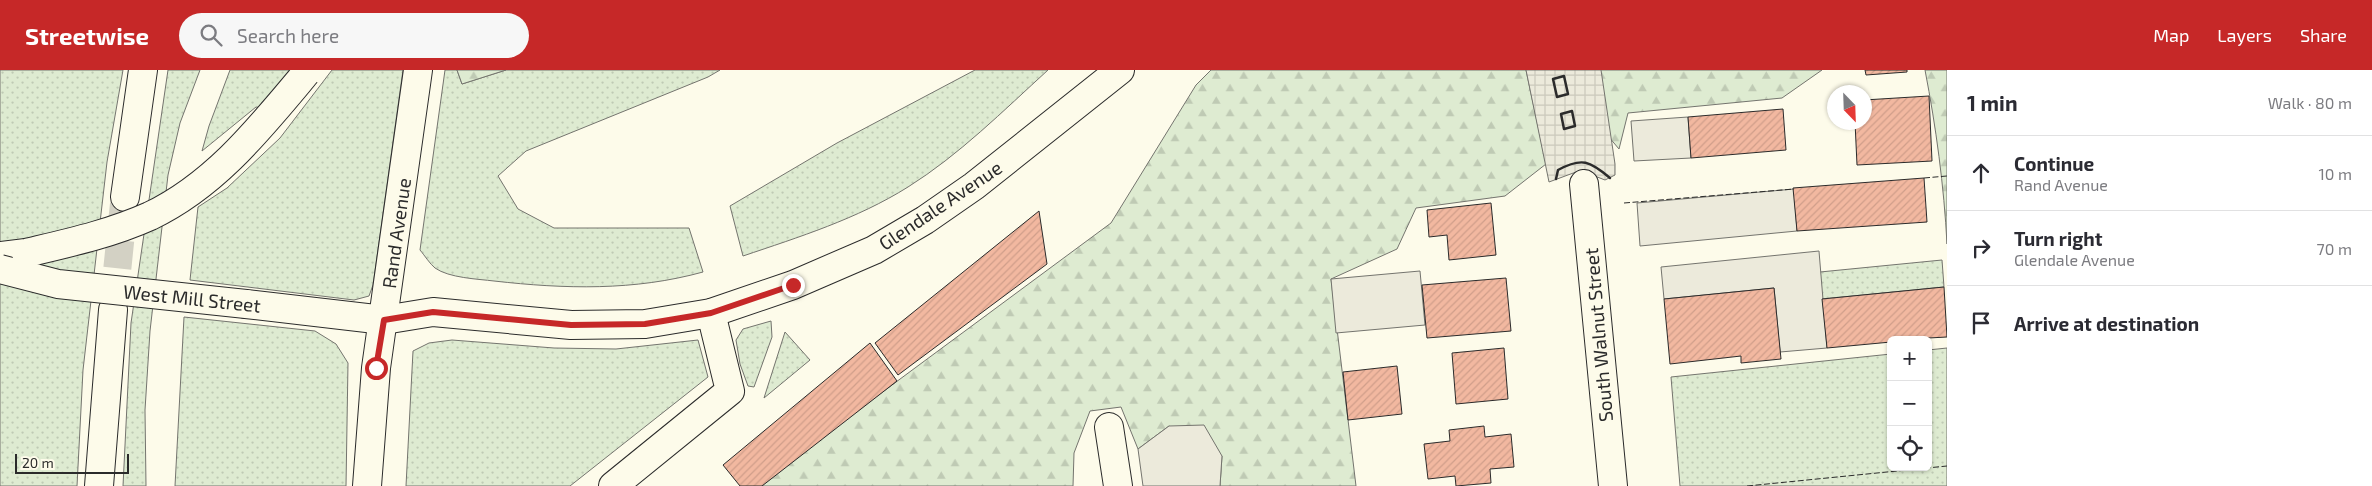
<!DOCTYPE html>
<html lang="en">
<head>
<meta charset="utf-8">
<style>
  :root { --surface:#fff; --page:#f7f7f7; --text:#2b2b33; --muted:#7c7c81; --line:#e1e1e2; --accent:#c62828 }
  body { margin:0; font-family:"Exo 2",sans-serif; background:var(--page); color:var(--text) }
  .controls { position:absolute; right:15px; bottom:15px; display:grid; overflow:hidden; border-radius:8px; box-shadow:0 1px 4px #0004 }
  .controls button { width:45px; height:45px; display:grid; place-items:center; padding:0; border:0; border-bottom:1px solid var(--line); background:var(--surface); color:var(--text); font:25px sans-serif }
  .compass { position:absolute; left:1827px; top:15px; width:45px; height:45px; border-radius:50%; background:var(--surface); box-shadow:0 1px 4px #0004; rotate:157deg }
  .scale { position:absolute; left:15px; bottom:12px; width:114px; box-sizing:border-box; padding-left:5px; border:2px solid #2b2b2b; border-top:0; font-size:14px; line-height:18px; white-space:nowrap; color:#2b2b2b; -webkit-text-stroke:4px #fdfbea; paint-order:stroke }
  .stop { position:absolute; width:15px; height:15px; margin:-11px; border:4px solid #c62828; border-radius:50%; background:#fff }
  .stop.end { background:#c62828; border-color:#fff; box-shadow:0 1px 5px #0008 }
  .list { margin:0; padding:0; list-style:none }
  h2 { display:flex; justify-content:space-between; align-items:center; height:65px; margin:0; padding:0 20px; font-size:21px }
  h2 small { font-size:16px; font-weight:400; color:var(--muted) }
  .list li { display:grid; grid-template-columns:32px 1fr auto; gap:15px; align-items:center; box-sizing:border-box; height:75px; padding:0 20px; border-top:1px solid var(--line) }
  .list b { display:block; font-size:19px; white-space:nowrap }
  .list p { margin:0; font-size:16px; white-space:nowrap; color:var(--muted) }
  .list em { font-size:16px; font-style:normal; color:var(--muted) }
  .icon { flex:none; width:28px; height:28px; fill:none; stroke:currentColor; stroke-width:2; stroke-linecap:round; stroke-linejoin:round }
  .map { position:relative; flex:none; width:1947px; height:416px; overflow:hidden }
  header { display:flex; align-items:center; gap:30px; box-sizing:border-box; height:70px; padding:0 25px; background:var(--accent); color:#fff }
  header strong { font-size:24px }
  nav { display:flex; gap:28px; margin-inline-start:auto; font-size:18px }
  .search { width:350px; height:45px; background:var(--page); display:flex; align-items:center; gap:12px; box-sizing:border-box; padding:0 18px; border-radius:28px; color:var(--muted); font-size:19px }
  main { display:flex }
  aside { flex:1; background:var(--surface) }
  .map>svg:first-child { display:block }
  .green { fill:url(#green-dots); stroke:#74746e }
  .forest { fill:url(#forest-firs); stroke:#74746e }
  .parking { fill:#eceadb; stroke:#74746e }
  .plaza { fill:url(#plaza-grid); stroke:#74746e }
  .building { fill:url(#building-hatch); stroke:#2b2b2b }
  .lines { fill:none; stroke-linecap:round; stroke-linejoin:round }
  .primary-tunnel { stroke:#d3d1c4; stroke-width:28; stroke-dasharray:28 14; stroke-linecap:butt }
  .minor-casing { stroke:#2b2b2b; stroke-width:30 }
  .tertiary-casing { stroke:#2b2b2b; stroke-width:30 }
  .primary-casing { stroke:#2b2b2b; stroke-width:30 }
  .minor { stroke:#fdfbea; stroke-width:28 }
  .tertiary { stroke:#fdfbea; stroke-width:28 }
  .primary { stroke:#fdfbea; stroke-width:28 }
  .tertiary-bridge-casing { stroke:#2b2b2b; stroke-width:30; stroke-linecap:butt }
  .primary-bridge-casing { stroke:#2b2b2b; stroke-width:30; stroke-linecap:butt }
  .tertiary-bridge { stroke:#fdfbea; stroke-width:28 }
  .primary-bridge { stroke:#fdfbea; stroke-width:28 }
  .fence { stroke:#2b2b2b; stroke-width:1; stroke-dasharray:6 2.5; stroke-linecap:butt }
  .wall { stroke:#2b2b2b; stroke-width:2.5 }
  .route { stroke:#c62828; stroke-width:6 }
  .labels { text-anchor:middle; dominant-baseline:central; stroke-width:4; stroke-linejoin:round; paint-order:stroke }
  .street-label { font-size:19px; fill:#2b2b2b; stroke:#fdfbea }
</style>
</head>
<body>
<header>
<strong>Streetwise</strong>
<div class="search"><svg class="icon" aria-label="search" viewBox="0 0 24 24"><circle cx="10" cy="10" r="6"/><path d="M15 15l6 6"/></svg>Search here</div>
<nav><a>Map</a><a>Layers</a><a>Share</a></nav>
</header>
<main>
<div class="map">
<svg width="1947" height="416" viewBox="0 0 1947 416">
  <defs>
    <pattern id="green-dots" width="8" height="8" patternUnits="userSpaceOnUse" patternTransform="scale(1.25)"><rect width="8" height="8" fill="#deebd1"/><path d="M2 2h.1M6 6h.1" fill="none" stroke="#bfcab4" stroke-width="1.8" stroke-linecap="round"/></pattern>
    <pattern id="forest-firs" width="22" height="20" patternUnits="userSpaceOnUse" patternTransform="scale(1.25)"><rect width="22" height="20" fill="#deebd1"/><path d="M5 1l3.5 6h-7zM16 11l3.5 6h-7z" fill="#bfcab4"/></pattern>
    <pattern id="plaza-grid" width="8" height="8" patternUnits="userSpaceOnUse" patternTransform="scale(1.25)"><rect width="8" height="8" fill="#eceadb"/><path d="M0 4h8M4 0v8" fill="none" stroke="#cbc9bc"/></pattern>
    <pattern id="building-hatch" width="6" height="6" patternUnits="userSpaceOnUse" patternTransform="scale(1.25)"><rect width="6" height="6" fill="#f2b8a0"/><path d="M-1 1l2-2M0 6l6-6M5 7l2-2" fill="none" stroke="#d09e8a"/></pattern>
  </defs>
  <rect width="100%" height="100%" fill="#fdfbea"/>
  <g class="green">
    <path d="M0,0H123L107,92L83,300L77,416H0Z"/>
    <path d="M168,0H200L180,53L168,105L150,261L145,340L146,416H123L131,253Z"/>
    <path d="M230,0H293L262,38L256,37L202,81L209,56Z"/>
    <path d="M332,0H403L373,215L369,226L354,230L190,210L198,137L227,118L280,68Z"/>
    <path d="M445,0H457L462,14L506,0H720L708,7L526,81L498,106L518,139L554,158H689L703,202C634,221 565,219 494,211C478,209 449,208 435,198C430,194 425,186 420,180Z"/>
    <path d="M975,0H1048C1003,41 959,85 908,117C857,149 799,167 743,186L730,136L837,73Z"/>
    <path d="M1942,190L1944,217L1822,229L1820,202Z"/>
    <path d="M184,247L315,261L336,274L348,293L346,416H175Z"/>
    <path d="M771,251L772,267L754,317L748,316L740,294L736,270L743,259Z"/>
    <path d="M785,262L810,290L764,328Z"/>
    <path d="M452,270L554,278L616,279L698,270L708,307L570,416H406L413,281L429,273Z"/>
    <path d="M1947,278V416H1680L1671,307L1891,284V397H1928V280Z"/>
  </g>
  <g class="forest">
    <path d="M457,0H506L462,14Z"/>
    <path d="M1211,0H1526L1546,94L1505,126L1416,138L1397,179L1331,209L1356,416H1220L1222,386L1169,356L1138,379L1121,337L1090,341L1074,383L1073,416H761L819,369L1111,153L1196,15Z"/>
    <path d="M1578,0H1822L1782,28L1628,43L1619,79L1587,41Z"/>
    <path d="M1925,0H1947V174C1944,116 1936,57 1925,0Z"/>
  </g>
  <g class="parking">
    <path d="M1688,47L1691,88L1634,91L1631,51Z"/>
    <path d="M1794,119L1797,161L1640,176L1637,133Z"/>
    <path d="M1819,181L1827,278L1780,282L1774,218L1664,229L1661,197Z"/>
    <path d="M1420,201L1425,255L1336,263L1331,209Z"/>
    <path d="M1204,355L1222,386L1220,416H1143L1138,379L1169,356Z"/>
  </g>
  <path class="plaza" d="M1526,0H1601L1615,94V105L1605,110L1587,103L1576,102L1549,112Z"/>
  <g class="building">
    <path d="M1865,0H1907V2L1866,5Z"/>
    <path d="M1929,26L1932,91L1857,95L1855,52H1864V30Z"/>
    <path d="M1783,39L1786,80L1691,88L1688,47Z"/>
    <path d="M1924,108L1927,152L1797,161L1793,118Z"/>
    <path d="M1491,133L1496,185L1449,190L1447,165L1429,167L1427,140Z"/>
    <path d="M1039,141L1047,194L898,305L875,273Z"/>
    <path d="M1506,208L1511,261L1427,268L1422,215Z"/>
    <path d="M1944,217L1947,267L1891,270V272L1827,278L1822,229Z"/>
    <path d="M1774,218L1781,289L1741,293V286L1670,294L1664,229Z"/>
    <path d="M870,273L897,311L762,416H740L723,395Z"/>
    <path d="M1504,278L1508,329L1456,334L1452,283Z"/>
    <path d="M1397,296L1402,344L1348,350L1343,302Z"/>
    <path d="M1484,356L1485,367L1511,364L1514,397L1490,399L1491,413L1456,416L1455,406L1428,409L1424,374L1450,371L1449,360Z"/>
  </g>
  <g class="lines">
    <path class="primary-tunnel" d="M113,240L124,134"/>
    <g class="minor-casing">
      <g id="minor">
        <path d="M1584,114L1613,416"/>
        <path d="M1109,357L1118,416"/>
        <path d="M613,416L730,321L711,243"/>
      </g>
    </g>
    <g class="tertiary-casing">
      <path id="tertiary" d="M246,234L384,250L433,242L571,255L645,254L711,243L793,215L874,180L925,150L974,116L1120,0"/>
    </g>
    <g class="primary-casing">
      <g id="primary">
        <path d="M125,127L143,0"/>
        <path d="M0,186L26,183"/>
        <path d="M99,416L113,240"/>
        <path d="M367,416L376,298L418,0"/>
      </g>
    </g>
    <use href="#minor" class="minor"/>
    <use href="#tertiary" class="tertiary"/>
    <use href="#primary" class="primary"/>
    <g class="tertiary-bridge-casing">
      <path id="tertiary-bridge" d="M0,199L58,214L246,234"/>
    </g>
    <g class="primary-bridge-casing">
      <path id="primary-bridge" d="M26,183C68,173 110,164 150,146C215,115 260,58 306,3"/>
    </g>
    <use href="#tertiary-bridge" class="tertiary-bridge"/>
    <use href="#primary-bridge" class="primary-bridge"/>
    <g class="fence">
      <path d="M1924,108L1947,106"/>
      <path d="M1624,133L1794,119"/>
      <path d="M1747,416L1947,396"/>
    </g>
    <g class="wall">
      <path d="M1564,6L1568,24L1557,27L1553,9Z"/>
      <path d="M1572,41L1575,56L1564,59L1561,44Z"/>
      <path d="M1556,109L1558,100C1582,87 1590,91 1610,108"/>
    </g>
  </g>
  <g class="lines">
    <path class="route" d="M376,298L384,250L433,242L571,255L645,254L711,243L793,215"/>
  </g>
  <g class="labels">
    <g class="street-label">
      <text transform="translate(940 135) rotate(-34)">Glendale Avenue</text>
      <text transform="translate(396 163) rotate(-82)">Rand Avenue</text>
      <text transform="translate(192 228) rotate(6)">West Mill Street</text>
      <text transform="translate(1598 265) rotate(-95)">South Walnut Street</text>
    </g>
  </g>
</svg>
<div class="controls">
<button>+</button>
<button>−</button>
<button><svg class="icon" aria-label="locate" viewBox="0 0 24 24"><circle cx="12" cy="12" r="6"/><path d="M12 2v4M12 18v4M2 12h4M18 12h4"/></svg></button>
</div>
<svg class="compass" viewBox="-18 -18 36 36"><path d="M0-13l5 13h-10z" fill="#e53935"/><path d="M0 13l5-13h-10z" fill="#7c7c81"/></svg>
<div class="scale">20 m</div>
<div class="stop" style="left:376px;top:298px"></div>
<div class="stop end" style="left:793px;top:215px"></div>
</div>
<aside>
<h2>1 min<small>Walk · 80 m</small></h2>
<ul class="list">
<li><svg class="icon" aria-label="ahead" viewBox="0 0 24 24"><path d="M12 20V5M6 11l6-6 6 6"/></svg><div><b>Continue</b><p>Rand Avenue</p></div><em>10 m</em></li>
<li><svg class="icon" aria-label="right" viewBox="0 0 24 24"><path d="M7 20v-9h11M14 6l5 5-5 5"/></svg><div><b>Turn right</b><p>Glendale Avenue</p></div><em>70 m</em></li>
<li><svg class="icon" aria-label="arrive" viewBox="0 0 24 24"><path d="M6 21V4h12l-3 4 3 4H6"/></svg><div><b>Arrive at destination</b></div></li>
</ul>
</aside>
</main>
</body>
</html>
